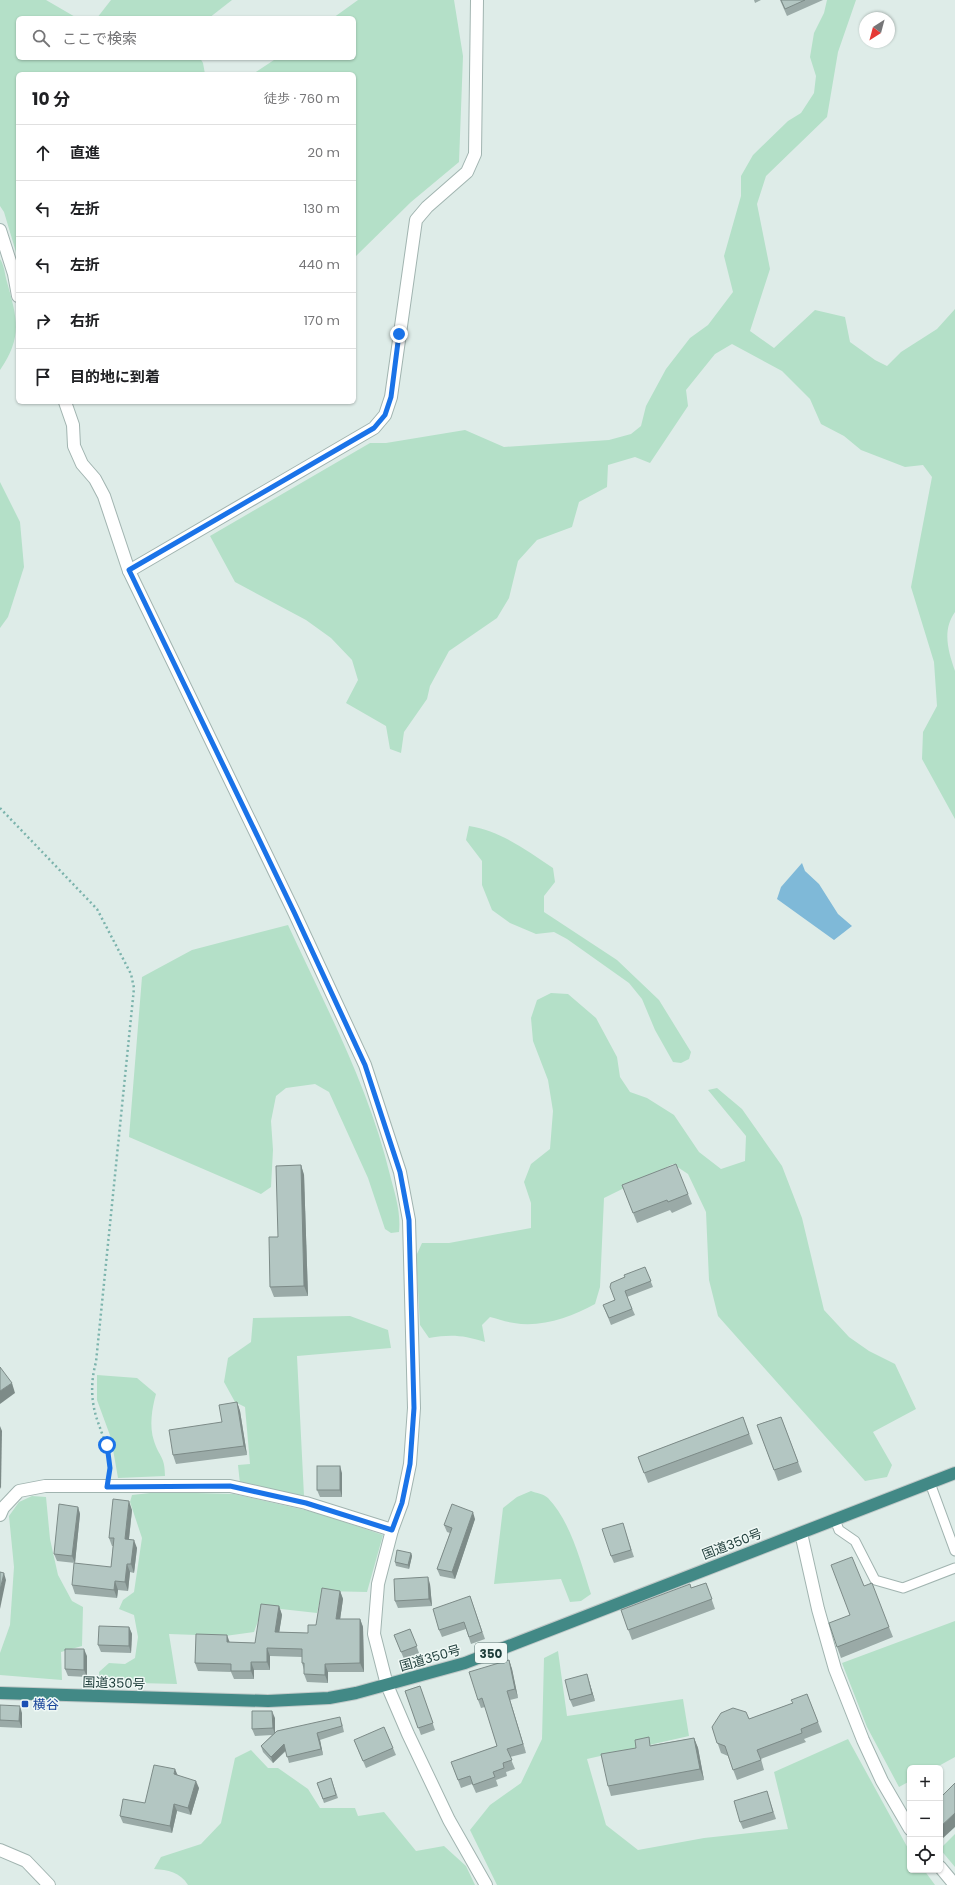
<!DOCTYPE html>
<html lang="ja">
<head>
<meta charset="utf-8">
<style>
  :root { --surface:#fff; --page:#f6f6f6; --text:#202124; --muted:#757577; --line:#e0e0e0 }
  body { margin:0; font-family:Poppins,"Noto Sans JP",sans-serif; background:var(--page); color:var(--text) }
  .controls { position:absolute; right:12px; bottom:12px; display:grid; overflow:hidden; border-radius:6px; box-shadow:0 1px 3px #0004 }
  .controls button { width:36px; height:36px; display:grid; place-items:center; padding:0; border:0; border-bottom:1px solid var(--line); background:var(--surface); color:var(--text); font:20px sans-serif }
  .compass { position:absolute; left:859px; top:12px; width:36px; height:36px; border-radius:50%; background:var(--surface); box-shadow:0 1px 3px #0004; rotate:216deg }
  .stop { position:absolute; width:12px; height:12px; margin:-9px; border:3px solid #1a73e8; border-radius:50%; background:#fff }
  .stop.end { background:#1a73e8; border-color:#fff; box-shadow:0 1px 4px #0008 }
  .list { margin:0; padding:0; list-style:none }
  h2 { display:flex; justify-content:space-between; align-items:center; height:52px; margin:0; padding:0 16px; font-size:17px }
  h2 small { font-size:13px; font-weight:400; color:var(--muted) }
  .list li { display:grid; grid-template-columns:26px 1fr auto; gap:12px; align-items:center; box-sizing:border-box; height:56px; padding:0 16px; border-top:1px solid var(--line) }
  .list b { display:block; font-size:15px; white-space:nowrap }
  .list em { font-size:13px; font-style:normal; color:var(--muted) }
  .icon { flex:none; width:22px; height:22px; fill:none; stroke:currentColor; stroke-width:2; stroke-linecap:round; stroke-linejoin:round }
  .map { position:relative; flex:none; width:955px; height:1885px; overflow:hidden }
  .search { position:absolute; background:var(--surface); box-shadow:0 1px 3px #0004; left:16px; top:16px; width:340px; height:44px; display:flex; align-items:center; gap:10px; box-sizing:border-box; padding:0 14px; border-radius:6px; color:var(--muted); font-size:15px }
  .panel { position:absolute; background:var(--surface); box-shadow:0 1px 3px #0004; left:16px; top:72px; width:340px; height:332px; border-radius:6px }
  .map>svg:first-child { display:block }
  .green { fill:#b4e0c8 }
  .water { fill:#7fb9d8 }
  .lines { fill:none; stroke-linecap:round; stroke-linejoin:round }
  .service-casing { stroke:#a1b4b0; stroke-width:11 }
  .minor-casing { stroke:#a1b4b0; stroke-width:14 }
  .trunk-casing { stroke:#c0c9c8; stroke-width:14 }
  .path { stroke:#7bb3ac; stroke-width:2.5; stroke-dasharray:2 3; stroke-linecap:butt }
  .service { stroke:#fff; stroke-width:9 }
  .minor { stroke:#fff; stroke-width:12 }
  .trunk { stroke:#428986; stroke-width:12 }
  .wall { fill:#9aaaa7 }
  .shaded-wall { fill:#7d8b88 }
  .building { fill:#b3c6c2; stroke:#7d8b88 }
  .route { stroke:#1a73e8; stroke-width:5 }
  .transit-dot { fill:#1a4fb4; stroke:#eff8f5; stroke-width:1.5 }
  .labels { text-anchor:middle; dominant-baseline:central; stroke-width:3; stroke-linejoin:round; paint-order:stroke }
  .shield { fill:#eff8f5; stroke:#5d7572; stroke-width:1 }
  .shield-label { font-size:12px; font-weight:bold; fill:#1e3d3a }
  .street-label { font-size:13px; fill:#1e3d3a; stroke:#eff8f5 }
  .transit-label { font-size:13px; fill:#164399; stroke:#eff8f5; text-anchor:start }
</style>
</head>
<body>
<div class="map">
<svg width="955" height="1885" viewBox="0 0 955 1885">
  <rect width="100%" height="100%" fill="#deece8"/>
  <g class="green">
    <path d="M0,0H46L77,18H18V58H200L203,63L205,74H18V259L4,212L0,206Z"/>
    <path d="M111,0H232L209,18H97Z"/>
    <path d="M358,0H454L463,56L459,162L411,202L354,258V74H253L277,58H354V18H333Z"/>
    <path d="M827,0H856L838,52L827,117L766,176L757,204L770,269L750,331L774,348L815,310L845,317L850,342L875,360L887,366L901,352L937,329L955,309V612C942,630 948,651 955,671V819L922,759L923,732L937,706L934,662L911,587L932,477L923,465L905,467L861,450L844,436L821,424L810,399L782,371L732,344L715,354L686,390L688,406L650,463L635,457L608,465L607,487L579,502L572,527L537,540L518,561L509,598L497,618L449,651L430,686L427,699L404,732L401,753L390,749L386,726L346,703L358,680L352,660L331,638L306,620L235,582L210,536L370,443H386L465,430L504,447L609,440L631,434L641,426L646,406L666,369L690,338L708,325L733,292L724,256L741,196V176L753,155L788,121L801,113L814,93L816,76L810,57L814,33L824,13Z"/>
    <path d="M0,259C4,264 5,275 7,282C17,318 23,337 0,370Z"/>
    <path d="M0,482L20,522L24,567L8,617L0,628Z"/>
    <path d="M469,826C501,831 526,850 553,868L555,882L544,896V912L617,960L659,1000L691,1052L689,1059L681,1063L673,1062L655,1030L642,999L629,983L567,939L554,932L536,934L510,923L492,910L482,885V861L466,840Z"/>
    <path d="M288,925C326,1007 369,1087 390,1175C395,1194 401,1212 399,1232L391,1233L385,1229L368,1178L329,1092L315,1084L286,1088L276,1096L271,1121L273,1150L271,1187L261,1194L129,1137L142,977L192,950Z"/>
    <path d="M551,993L568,994L596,1018L617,1057L620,1077L630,1092L647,1098L674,1115L699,1152L721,1169L745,1161L746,1136L708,1090L717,1088L742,1109L782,1166L802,1218L824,1310L849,1337L869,1351L895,1364L916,1409L873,1432L892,1465L887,1477L865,1481L718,1316L709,1280L706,1212L688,1174L673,1164L604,1198L600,1287L595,1304C571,1317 541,1328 514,1323C506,1322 498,1319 490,1317L482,1325L485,1342C463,1335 451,1334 429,1338L420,1325L416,1256L422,1243H449L531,1228V1203L524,1182L531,1164L550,1149L553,1111L548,1080L533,1041L531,1018L537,1000Z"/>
    <path d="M350,1316L388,1330L391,1348L297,1356L304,1496L240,1484L238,1465L250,1464L245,1407L235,1402L224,1382L228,1358L251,1342L253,1318Z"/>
    <path d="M97,1375L137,1378L156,1394C152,1408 149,1426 154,1441C159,1457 165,1456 165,1476L118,1478L111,1438L97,1400Z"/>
    <path d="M531,1491C536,1493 544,1494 548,1498C571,1522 581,1563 591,1594L581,1601L570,1602L561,1579L494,1584L503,1508L517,1497Z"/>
    <path d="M159,1492L234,1494L318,1513L383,1535L367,1592L322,1591L317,1613L263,1607L254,1632L225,1636L169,1634L177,1684L100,1682L99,1672L109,1663L125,1664L135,1658L138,1637L134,1615L119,1609L123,1600L134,1592L142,1538L130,1502L132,1495Z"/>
    <path d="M32,1496L46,1497L50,1539L58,1575L72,1601L83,1607L82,1646L61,1652L62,1680L0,1675V1653L10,1625L14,1567L9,1516L19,1502Z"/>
    <path d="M955,1621V1757L935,1768H910V1781L899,1787L867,1727L842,1663Z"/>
    <path d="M558,1651L567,1716L683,1699L689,1736L587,1759L606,1825L638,1850L704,1838L788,1829L774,1772L848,1739L910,1852V1870H924L935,1885H497L470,1830L490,1805L521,1783L542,1739L544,1658Z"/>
    <path d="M251,1750L268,1768H278L308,1789L320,1808H355L358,1816L384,1812L416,1851L444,1846L466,1866L475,1885H188C180,1872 168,1870 154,1869L161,1857L201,1844L221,1823L235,1758Z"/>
    <path d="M955,1834V1867L940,1849Z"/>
  </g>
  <path class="water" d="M802,863L805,871L819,884L838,914L852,926L834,940L777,899L781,887Z"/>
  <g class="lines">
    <g class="service-casing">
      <g id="service">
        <path d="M930,1483L955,1551"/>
        <path d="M835,1520L839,1530L855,1541L875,1580L903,1588L955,1568"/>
      </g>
    </g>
    <g class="minor-casing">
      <g id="minor">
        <path d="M0,230L14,274L18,296"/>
        <path d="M65,402L73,425L74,446L82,464L95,479L104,496L129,571L294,912L365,1065L400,1172L409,1220L414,1408L410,1464L402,1503L392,1530L378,1584L374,1634L387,1685L408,1734L449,1820L486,1885"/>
        <path d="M129,571L374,428L385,415L391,397L416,220L427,207L467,172L475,154L477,0"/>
        <path d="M0,1515L3,1508L19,1491L45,1486H230L306,1503L392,1530"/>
        <path d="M801,1533L818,1609L835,1669L863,1740L882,1781L910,1829"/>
        <path d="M0,1850L26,1861L49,1885"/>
        <path d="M940,1867L955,1885"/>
      </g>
    </g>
    <g class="trunk-casing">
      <path id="trunk" d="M0,1693L268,1701L329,1698L356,1693L465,1663L955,1473"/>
    </g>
    <path class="path" d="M0,808L97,909L131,974L134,988L96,1362C90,1384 91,1404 99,1425C104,1440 112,1456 109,1473"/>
    <use href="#service" class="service"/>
    <use href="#minor" class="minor"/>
    <use href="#trunk" class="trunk"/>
  </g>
  <g class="wall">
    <path d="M754,0H761L755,3Z"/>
    <path d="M780,0H823L787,16Z"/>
    <path d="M301,1165L304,1175L308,1296L274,1297L270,1287L278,1237Z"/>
    <path d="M622,1185L688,1194L692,1204L672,1213L670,1210L637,1223Z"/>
    <path d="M645,1267L653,1287L627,1297L635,1315L611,1325L603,1305L615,1300L625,1277Z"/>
    <path d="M237,1402L240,1411L247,1455L176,1464L173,1455L222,1422Z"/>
    <path d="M743,1417L753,1444L648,1483L638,1457Z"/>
    <path d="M781,1417L802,1472L778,1481L757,1425Z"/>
    <path d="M342,1473V1497H320L317,1490Z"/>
    <path d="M78,1507L80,1514L75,1563L57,1561L54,1554Z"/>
    <path d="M132,1510L129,1539L137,1548L134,1573L130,1572L128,1591L118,1590L117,1598L75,1594L72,1585L111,1567L113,1546H112L109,1538Z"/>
    <path d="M475,1519L455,1579L440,1576L437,1569L450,1533L447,1532L444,1525Z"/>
    <path d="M625,1530L634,1557L614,1563L611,1556Z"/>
    <path d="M411,1553L412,1556L409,1569L396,1566L395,1562Z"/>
    <path d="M706,1583L715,1609L632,1640L621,1610L691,1588Z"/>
    <path d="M430,1584L432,1606L398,1608L395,1601Z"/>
    <path d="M340,1591L343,1599L340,1619H360L363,1627L364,1672H328V1683L307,1682L304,1674V1670L302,1663V1657L270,1656V1670H254V1679H234L231,1672L198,1671L195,1663L230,1642L255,1643L279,1606L282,1615L279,1632L308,1633L316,1625Z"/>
    <path d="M470,1596L485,1639L471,1644L466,1629L442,1637L439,1630Z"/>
    <path d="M850,1615L889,1627L893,1637L841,1658L837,1647Z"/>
    <path d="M129,1627L132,1634L131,1653L101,1652L98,1645Z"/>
    <path d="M410,1629L419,1653L404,1659L394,1635Z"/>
    <path d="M87,1656V1677L68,1676L65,1669Z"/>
    <path d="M509,1660L512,1669L518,1698L510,1700L526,1753L510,1757L515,1769L506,1772L507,1776L496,1780L498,1786L476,1793L472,1784L461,1788L451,1762L497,1746L485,1707L481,1708L478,1700Z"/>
    <path d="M589,1681L595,1701L573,1707L570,1700Z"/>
    <path d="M420,1686L435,1730L421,1735L405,1691Z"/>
    <path d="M807,1694L822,1732L804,1739L806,1742L761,1759L764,1770L737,1780L728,1756L721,1753L712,1727L749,1719L793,1703Z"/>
    <path d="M0,1705L22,1713V1728L0,1727Z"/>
    <path d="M275,1718V1732L342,1723L344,1732L320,1740L323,1755L289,1763L286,1751L273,1763L263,1752L261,1746L272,1735L255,1736L252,1729Z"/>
    <path d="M694,1738L698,1748L704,1780L611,1796L608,1786L652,1745Z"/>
    <path d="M354,1740L393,1748L396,1755L366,1768Z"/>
    <path d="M177,1775L199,1788L191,1815L177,1811L172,1833L123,1823L120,1816L145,1803Z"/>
    <path d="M331,1778L338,1798L324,1803L317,1783Z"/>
    <path d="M769,1798L776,1819L743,1829L740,1822Z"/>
  </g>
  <g class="shaded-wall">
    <path d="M301,1165L304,1175L308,1296L304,1286Z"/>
    <path d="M12,1383L15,1393L0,1404V1391Z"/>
    <path d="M237,1402L240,1411L247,1455L244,1446Z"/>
    <path d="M0,1426L2,1431L1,1489L0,1487Z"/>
    <path d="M340,1466L342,1473V1497L340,1490Z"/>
    <path d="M129,1501L132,1510L128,1547L125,1539Z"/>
    <path d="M78,1507L80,1514L75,1563L72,1556Z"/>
    <path d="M473,1512L475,1519L455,1579L452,1572Z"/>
    <path d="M134,1540L137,1548L134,1573L131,1564Z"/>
    <path d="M411,1553L412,1556L409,1569L408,1565Z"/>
    <path d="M127,1564L130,1572L128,1591L125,1582Z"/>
    <path d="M4,1573L6,1580L0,1609V1590Z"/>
    <path d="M428,1577L430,1584L432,1606L429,1599Z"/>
    <path d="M115,1581L118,1590L117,1598L114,1590Z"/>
    <path d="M340,1591L343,1599L339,1627L336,1619Z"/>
    <path d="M279,1606L282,1615L278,1640L275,1632Z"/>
    <path d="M360,1619L363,1627L364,1672L360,1663Z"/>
    <path d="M129,1627L132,1634L131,1653L129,1646Z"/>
    <path d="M227,1635L230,1643L227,1642Z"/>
    <path d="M267,1648L270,1656V1670L267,1662Z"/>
    <path d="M84,1649L87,1656V1677L84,1670Z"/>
    <path d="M509,1660L512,1669L518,1698L515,1689Z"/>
    <path d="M251,1662L254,1670V1679L251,1671Z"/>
    <path d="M325,1664L328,1672V1683L325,1675Z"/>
    <path d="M587,1674L589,1681L595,1701L592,1694Z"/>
    <path d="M507,1691L510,1700L526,1753L523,1744Z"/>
    <path d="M20,1706L22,1713V1728L19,1721Z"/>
    <path d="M272,1711L275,1718V1735L273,1728Z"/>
    <path d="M317,1733L320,1740L323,1755L321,1749Z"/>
    <path d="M694,1738L698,1748L704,1780L700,1769Z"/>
    <path d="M284,1744L286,1750L273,1763L271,1757Z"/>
    <path d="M175,1769L178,1776L174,1774Z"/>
    <path d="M196,1781L199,1788L191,1815L188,1808Z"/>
    <path d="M174,1804L177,1811L172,1833L170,1826Z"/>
    <path d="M955,1813V1827L942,1839L940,1834V1827Z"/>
  </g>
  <g class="building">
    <path d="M781,0H805L785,9Z"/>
    <path d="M676,1164L688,1194L668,1202L667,1200L633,1213L622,1185Z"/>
    <path d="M301,1165L304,1286L270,1287L269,1237H278L276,1166Z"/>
    <path d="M645,1267L651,1281L625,1291L632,1309L609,1318L603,1305L615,1300L610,1287L611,1283L625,1277L624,1275Z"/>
    <path d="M0,1367L12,1383L0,1391Z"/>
    <path d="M237,1402L244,1446L173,1455L169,1430L222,1422L219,1405Z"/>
    <path d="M743,1417L749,1434L644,1473L638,1457Z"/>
    <path d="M781,1417L798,1462L774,1470L757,1425Z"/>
    <rect x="317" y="1466" width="23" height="24"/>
    <path d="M113,1499L129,1501L125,1539L134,1540L131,1564H127L125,1582L115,1581L114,1590L72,1585L74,1563L111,1567L114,1538H109Z"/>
    <path d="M59,1504L78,1507L72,1556L54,1554Z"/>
    <path d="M452,1504L473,1512L452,1572L437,1569L452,1528L444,1525Z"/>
    <path d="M623,1523L631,1550L611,1556L602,1529Z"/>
    <path d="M397,1550L411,1553L408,1565L395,1562Z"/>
    <path d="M852,1557L864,1586L872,1583L889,1627L837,1647L829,1623L850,1615L831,1565Z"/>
    <path d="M0,1572L4,1573L0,1590Z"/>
    <path d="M428,1577L429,1599L395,1601L394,1579Z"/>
    <path d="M706,1583L712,1599L628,1630L621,1610L690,1584L691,1588Z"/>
    <path d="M322,1588L340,1591L336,1619H360V1663L325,1664V1675L304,1674V1663H302V1649L267,1648V1662H251V1671H231V1664L195,1663L196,1634L227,1635V1642L255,1643L261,1604L279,1606L275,1632L308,1633V1625H316Z"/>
    <path d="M470,1596L482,1632L469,1637L464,1622L439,1630L433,1609Z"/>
    <path d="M99,1626L129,1627V1646L98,1645Z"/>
    <path d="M410,1629L417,1646L401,1652L394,1635Z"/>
    <path d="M65,1649H84V1670L65,1669Z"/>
    <path d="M509,1660L515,1689L507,1691L523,1744L507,1749L512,1760L503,1763L504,1768L493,1772L495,1777L473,1785L470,1776L458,1780L451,1762L497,1746L482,1698L478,1700L469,1672Z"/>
    <path d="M587,1674L592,1694L570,1700L565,1680Z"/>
    <path d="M420,1686L433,1723L418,1728L405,1691Z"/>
    <path d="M807,1694L818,1722L801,1729L802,1733L757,1750L761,1760L733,1770L725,1746L717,1743L712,1727L721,1713L733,1708L746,1712L749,1719L793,1703L791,1700Z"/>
    <path d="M0,1705L20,1706L19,1721L0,1720Z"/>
    <path d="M252,1711H272L273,1728L252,1729Z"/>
    <path d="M340,1717L342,1726L317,1733L321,1749L287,1757L284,1744L271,1757L261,1746L277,1731Z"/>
    <path d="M384,1727L393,1748L363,1761L354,1740Z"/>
    <path d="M649,1737L650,1746L694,1738L700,1769L608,1786L601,1754L636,1748L635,1740Z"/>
    <path d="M154,1765L175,1769L174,1774L196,1781L188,1808L174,1804L170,1826L120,1816L123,1799L145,1803Z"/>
    <path d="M331,1778L336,1795L323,1799L317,1783Z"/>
    <path d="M955,1783V1813L940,1827V1798Z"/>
    <path d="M767,1791L773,1812L740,1822L734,1801Z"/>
  </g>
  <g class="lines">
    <path class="route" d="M107,1445L110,1468L107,1487L230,1486L306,1503L392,1530L402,1503L410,1464L414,1408L409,1220L400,1172L365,1065L294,912L129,570L374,428L385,415L391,397L399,334"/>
  </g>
  <rect class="transit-dot" x="21" y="1700" width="8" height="8" rx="2"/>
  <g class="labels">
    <rect class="shield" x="475" y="1643" width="32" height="20" rx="3"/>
    <g class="shield-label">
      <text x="491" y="1653">350</text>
    </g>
    <g class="street-label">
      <text transform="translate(732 1544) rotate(-21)">国道350号</text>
      <text transform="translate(430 1658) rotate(-16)">国道350号</text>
      <text transform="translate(114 1683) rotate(2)">国道350号</text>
    </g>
    <g class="transit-label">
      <text x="33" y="1704">横谷</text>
    </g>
  </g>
</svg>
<div class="controls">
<button>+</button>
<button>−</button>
<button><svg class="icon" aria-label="locate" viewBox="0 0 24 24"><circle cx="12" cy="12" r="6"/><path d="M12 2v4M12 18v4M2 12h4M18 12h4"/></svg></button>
</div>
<svg class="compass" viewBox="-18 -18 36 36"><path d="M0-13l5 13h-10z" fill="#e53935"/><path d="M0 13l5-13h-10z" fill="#757577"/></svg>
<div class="stop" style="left:107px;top:1445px"></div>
<div class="stop end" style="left:399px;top:334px"></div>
<div class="search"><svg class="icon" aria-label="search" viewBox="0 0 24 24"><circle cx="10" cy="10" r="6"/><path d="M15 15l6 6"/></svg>ここで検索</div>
<section class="panel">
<h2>10 分<small>徒歩 · 760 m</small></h2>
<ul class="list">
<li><svg class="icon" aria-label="ahead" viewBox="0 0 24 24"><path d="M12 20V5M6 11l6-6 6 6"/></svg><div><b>直進</b></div><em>20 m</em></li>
<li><svg class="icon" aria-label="left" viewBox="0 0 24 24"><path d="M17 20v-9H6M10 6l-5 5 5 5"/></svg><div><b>左折</b></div><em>130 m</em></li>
<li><svg class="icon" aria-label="left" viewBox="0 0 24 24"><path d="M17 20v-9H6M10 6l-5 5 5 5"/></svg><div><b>左折</b></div><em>440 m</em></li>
<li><svg class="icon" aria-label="right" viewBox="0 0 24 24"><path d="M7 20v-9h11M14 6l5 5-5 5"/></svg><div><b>右折</b></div><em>170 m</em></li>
<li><svg class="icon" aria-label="arrive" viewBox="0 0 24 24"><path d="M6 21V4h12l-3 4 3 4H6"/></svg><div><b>目的地に到着</b></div></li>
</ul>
</section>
</div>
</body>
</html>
